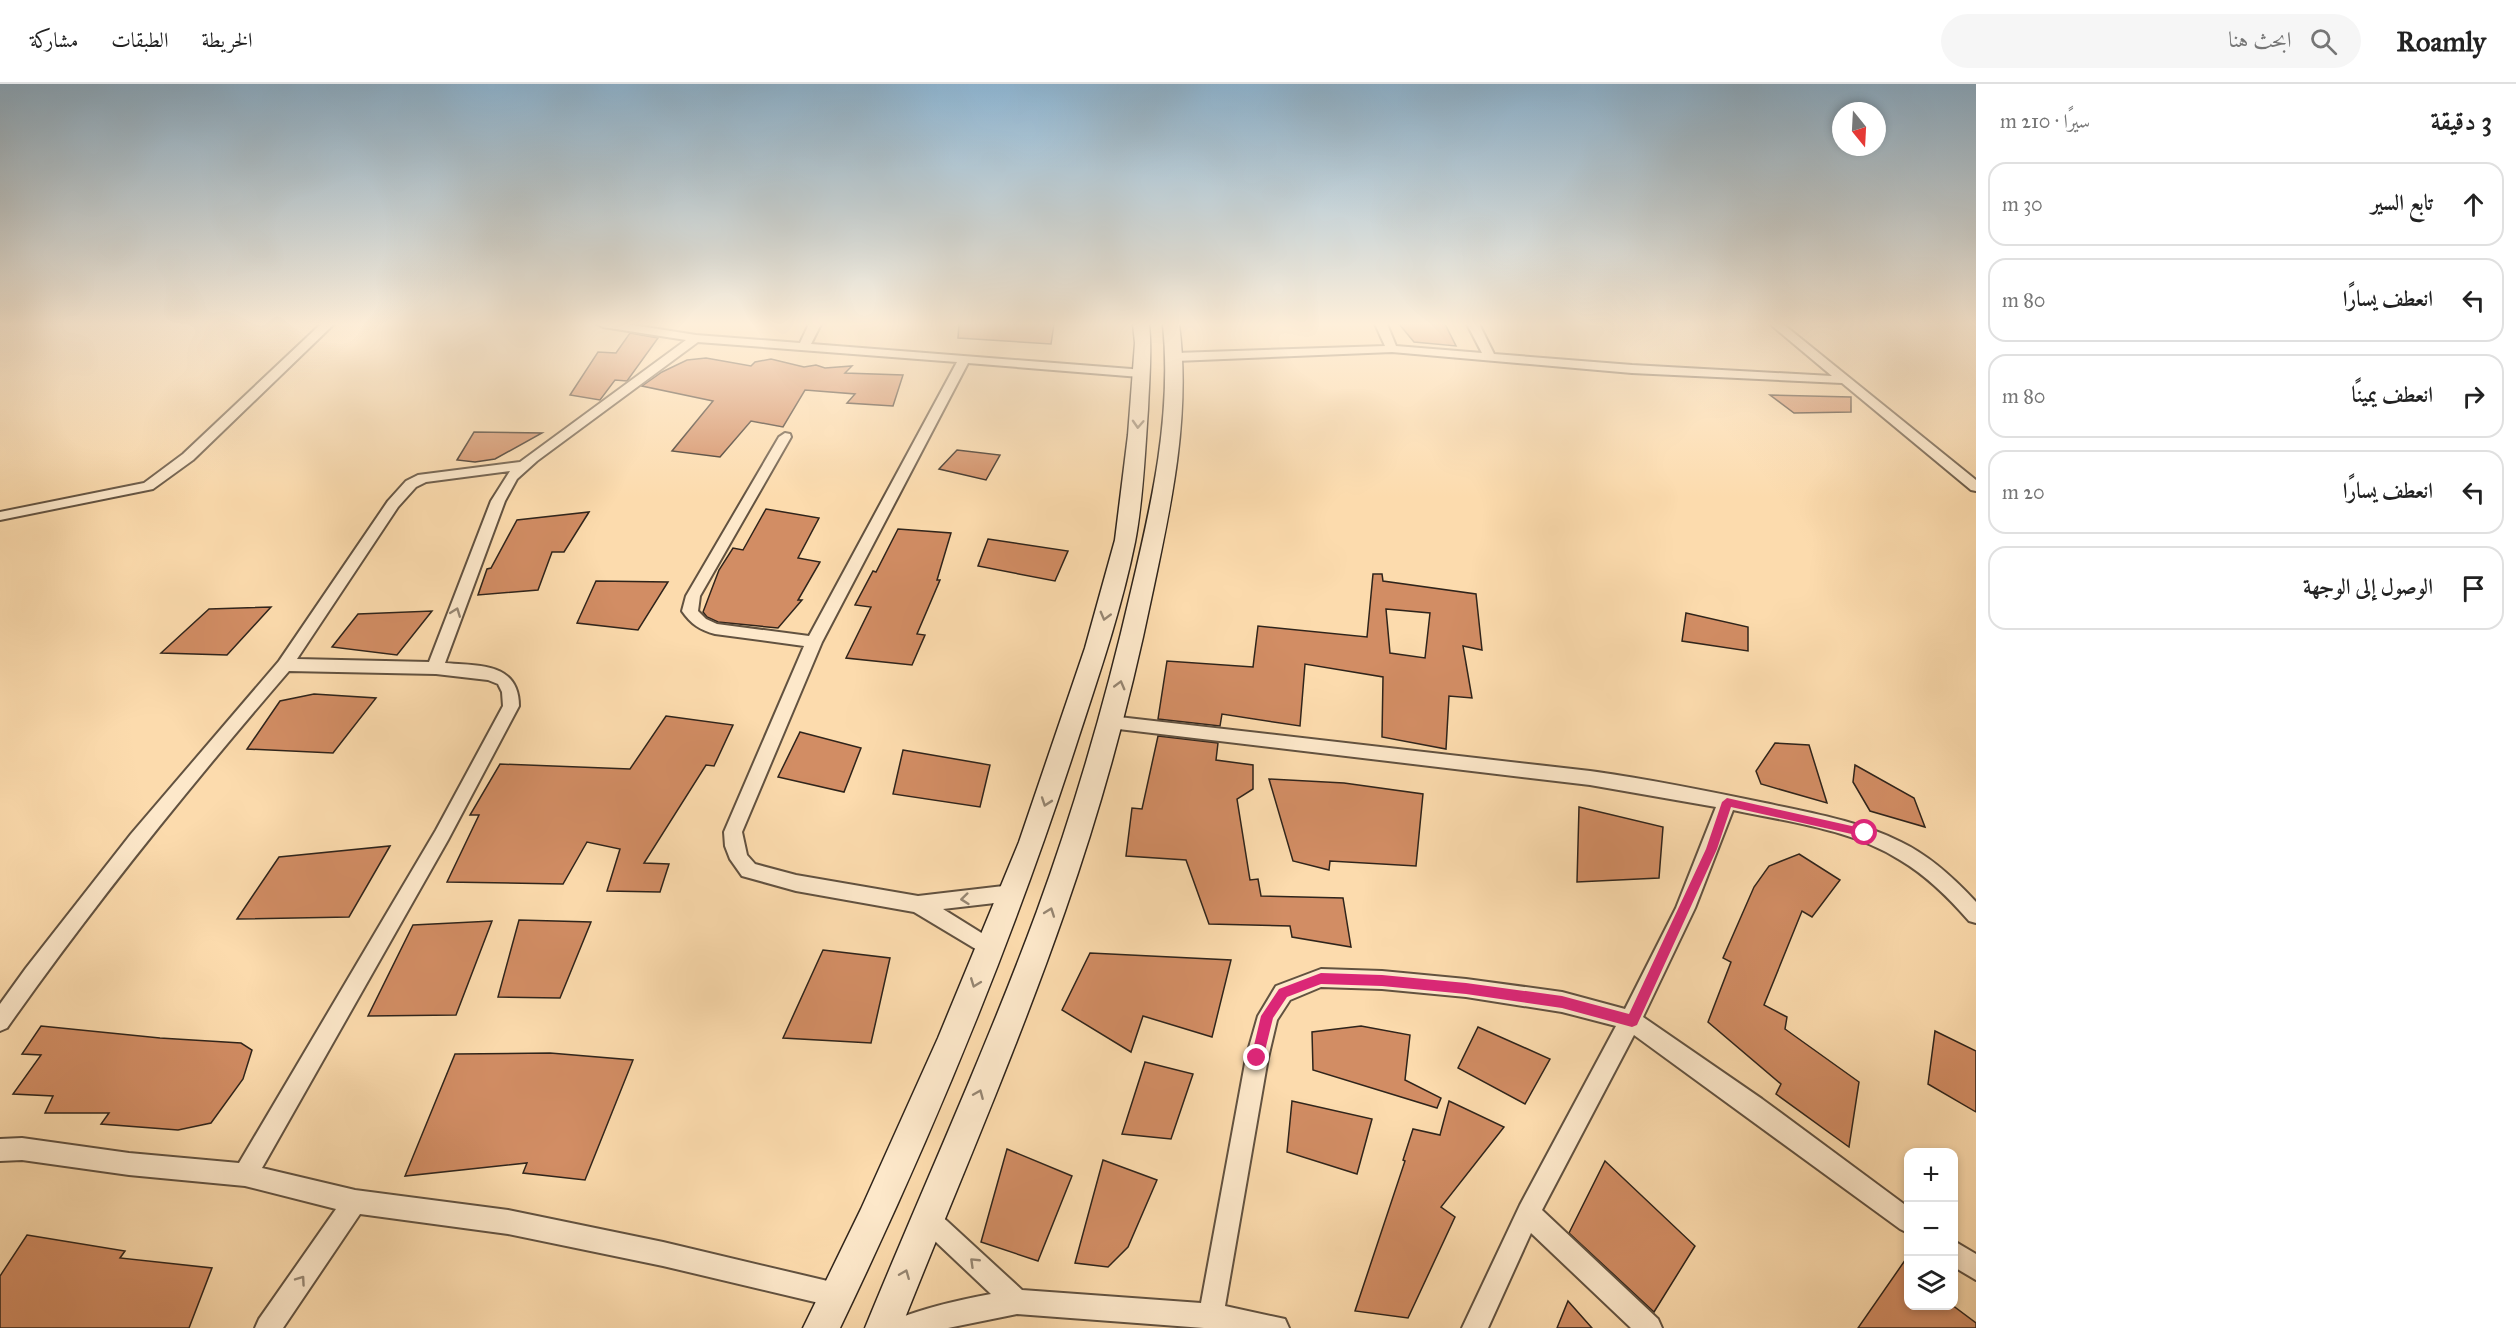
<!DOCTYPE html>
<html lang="ar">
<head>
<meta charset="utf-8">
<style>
  :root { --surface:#fff; --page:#f6f6f6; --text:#222; --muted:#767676; --line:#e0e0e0 }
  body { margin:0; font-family:"IM FELL Great Primer",Amiri,serif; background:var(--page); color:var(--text); direction:rtl }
  .controls { position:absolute; right:18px; bottom:18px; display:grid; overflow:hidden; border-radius:12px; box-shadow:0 3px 9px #0003 }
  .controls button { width:54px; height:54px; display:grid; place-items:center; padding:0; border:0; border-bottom:2px solid var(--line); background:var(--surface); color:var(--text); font:30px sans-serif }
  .compass { position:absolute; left:1832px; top:18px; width:54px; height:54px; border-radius:50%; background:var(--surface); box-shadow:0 3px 9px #0003; rotate:162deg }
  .stop { position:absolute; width:18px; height:18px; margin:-14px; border:4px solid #db2777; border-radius:50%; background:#fff }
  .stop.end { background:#db2777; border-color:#fff; box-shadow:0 2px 6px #0008 }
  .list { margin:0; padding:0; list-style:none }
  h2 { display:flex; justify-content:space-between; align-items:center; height:78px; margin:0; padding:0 24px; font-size:26px }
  h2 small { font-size:20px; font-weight:400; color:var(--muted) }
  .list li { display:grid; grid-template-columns:39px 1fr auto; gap:18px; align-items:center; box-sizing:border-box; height:84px; margin:0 12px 12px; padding:0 12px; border:2px solid var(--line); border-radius:18px }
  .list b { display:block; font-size:22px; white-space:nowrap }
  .list em { font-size:20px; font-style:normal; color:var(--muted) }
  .icon { flex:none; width:33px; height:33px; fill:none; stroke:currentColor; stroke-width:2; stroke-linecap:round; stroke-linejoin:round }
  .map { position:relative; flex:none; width:1976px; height:1244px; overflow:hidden; direction:ltr }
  header { display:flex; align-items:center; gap:36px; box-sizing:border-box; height:84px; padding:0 30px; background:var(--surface); border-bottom:2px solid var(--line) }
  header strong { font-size:28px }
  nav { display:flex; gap:33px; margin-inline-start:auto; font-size:21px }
  .search { width:420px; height:54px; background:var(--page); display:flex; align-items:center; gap:15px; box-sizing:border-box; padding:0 21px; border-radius:33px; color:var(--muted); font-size:22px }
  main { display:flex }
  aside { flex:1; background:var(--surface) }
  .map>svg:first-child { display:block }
  .building { fill:#d28d64; stroke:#2f241b; stroke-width:1.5; fill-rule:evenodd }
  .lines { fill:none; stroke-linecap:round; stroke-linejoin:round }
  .minor-casing { stroke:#625240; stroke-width:4 }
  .secondary-casing { stroke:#2f241b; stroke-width:3 }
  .minor { fill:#fde8ca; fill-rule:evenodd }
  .secondary { fill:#fde8ca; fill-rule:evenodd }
  .oneway { stroke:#968672 }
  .route { fill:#db2777 }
</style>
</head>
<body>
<header>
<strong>Roamly</strong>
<div class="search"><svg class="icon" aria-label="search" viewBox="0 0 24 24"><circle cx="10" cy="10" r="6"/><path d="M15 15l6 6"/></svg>ابحث هنا</div>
<nav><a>الخريطة</a><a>الطبقات</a><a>مشاركة</a></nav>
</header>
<main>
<aside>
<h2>3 دقيقة<small>سيرًا · 210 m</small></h2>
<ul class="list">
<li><svg class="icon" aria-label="ahead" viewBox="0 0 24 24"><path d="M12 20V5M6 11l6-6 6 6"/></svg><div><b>تابع السير</b></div><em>30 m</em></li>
<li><svg class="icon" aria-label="left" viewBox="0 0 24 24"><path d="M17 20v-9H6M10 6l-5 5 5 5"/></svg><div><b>انعطف يسارًا</b></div><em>80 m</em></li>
<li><svg class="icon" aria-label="right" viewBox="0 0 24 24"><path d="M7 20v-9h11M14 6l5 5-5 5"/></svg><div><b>انعطف يمينًا</b></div><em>80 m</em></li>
<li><svg class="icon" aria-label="left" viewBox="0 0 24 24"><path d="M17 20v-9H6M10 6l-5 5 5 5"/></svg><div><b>انعطف يسارًا</b></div><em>20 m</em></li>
<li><svg class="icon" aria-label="arrive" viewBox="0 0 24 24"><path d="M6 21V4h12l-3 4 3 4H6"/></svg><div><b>الوصول إلى الوجهة</b></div></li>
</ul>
</aside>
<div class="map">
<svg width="1976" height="1244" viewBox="0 0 1976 1244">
  <rect width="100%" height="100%" fill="#fcdbad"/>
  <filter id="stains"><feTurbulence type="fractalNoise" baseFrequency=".00333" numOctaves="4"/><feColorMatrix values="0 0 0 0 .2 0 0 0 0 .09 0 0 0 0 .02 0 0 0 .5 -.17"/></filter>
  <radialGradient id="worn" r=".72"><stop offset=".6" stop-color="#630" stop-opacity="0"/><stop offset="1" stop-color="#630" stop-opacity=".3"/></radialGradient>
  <g class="building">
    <path d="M959,240H1054L1051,260L958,254Z"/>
    <path d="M1399,240H1445L1456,262L1414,258Z"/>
    <path d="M630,249L658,254L627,297L615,296L600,316L570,311L598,268L616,269Z"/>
    <path d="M706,274L751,282L755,278L771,275L804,283L816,281L825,284L852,282L845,289L903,291L893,322L847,319L855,310L805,306L783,343L751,337L720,373L672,367L713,317L642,302L662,288L687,276Z"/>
    <path d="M1770,311L1851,313V328L1794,329Z"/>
    <path d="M474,348L542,349L495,375L475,378L457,376Z"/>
    <path d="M957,366L1000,371L986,396L939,385Z"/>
    <path d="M766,425L819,434L798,474L820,478L798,516H802L778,544L718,538L707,533L703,528L719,486L733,464L743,466Z"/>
    <path d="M589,428L564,468H552L538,506L478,511L487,485L491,484L517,436Z"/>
    <path d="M898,445L951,449L937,496H940L917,550L925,551L912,581L846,574L871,523L855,521L873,487L876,488Z"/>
    <path d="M988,455L1068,467L1055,497L978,482Z"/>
    <path d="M1373,490H1382L1383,497L1476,510L1482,566L1463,562L1472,614L1449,612L1446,665L1382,653L1383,593L1305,580L1300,642L1222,630L1220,642L1158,635L1167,577L1253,583L1258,542L1367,553ZM1386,525L1430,529L1425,574L1390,569Z"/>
    <path d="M596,497L668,498L638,546L577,539Z"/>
    <path d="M271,523L227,571L161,569L209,525Z"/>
    <path d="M432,527L397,571L332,563L358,530Z"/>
    <path d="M1686,529L1748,543V567L1682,557Z"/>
    <path d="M314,610L376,614L333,669L247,665L280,617Z"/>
    <path d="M666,632L733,641L714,682L706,681L644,779L669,780L660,808L607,807L620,765L587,758L563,800L447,798L479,731H470L500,680L630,685Z"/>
    <path d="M800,648L861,664L844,708L778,693Z"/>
    <path d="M1158,652L1218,659L1216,676L1253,681V705L1237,715L1250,796L1258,795L1261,812L1343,814L1351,863L1292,853L1290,842L1209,840L1186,776L1126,772L1132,724L1142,725Z"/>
    <path d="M1775,659L1809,661L1827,719L1761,700L1756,687Z"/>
    <path d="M903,666L990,681L980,723L893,710Z"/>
    <path d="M1855,681L1914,714L1925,743L1870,727L1853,698Z"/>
    <path d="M1269,695L1344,699L1423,710L1416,782L1330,777L1329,786L1293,777Z"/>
    <path d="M1579,723L1663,743L1659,794L1577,798Z"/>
    <path d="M390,762L349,833L237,835L279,773Z"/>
    <path d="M1799,770L1840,796L1812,833L1802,827L1764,921L1787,933L1785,945L1859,998L1849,1063L1776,1010L1781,1000L1708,938L1731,878L1723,874L1754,803L1769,782Z"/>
    <path d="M519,836L591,838L560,914L498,913Z"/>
    <path d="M492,837L456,931L368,932L413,841Z"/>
    <path d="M823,866L890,874L871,959L783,954Z"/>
    <path d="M1090,869L1231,876L1212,953L1143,932L1131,968L1062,926Z"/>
    <path d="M41,942L160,954L241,959L252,966L243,995L211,1039L178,1046L101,1040L109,1029H45L53,1012L13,1010L41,971L22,970Z"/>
    <path d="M1361,942L1410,951L1405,996L1441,1014L1437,1024L1313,986L1312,948Z"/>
    <path d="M1478,943L1550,975L1525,1020L1458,984Z"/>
    <path d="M1935,947L1976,967V1028L1928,1000Z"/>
    <path d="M550,969L633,976L585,1096L523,1089L527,1079L405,1092L455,970Z"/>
    <path d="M1145,978L1193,990L1171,1055L1122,1050Z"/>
    <path d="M1292,1017L1372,1035L1357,1090L1287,1068Z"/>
    <path d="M1449,1017L1504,1043L1441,1123L1455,1133L1408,1234L1355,1227L1405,1077L1403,1076L1413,1045L1440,1051Z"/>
    <path d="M1007,1065L1072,1092L1038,1177L981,1158Z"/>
    <path d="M1103,1076L1157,1096L1128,1163L1108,1183L1075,1179Z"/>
    <path d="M1605,1077L1695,1162L1654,1228L1569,1149Z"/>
    <path d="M27,1151L125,1167L120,1174L212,1184L189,1244H0V1192Z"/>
    <path d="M1908,1172V1221H1952L1976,1239V1244H1858Z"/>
    <path d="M1568,1217L1592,1244H1557Z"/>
  </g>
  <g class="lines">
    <g class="minor-casing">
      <g id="minor">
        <path d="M321,240H334L193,376L153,405L0,436V428L144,399L183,370Z"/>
        <path d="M597,240H626L696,251L800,259L809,240H821L811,260L1144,286V292L1140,293L968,279L822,558L742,748L747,771L755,780L796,791L918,812L1012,801L1019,803L1022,809L1019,815L1012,817L943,825L996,858L999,864L996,870L989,873L914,828L796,807L742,792L730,775L725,762L724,748L804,562L715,550C700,546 691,540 682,527L686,512L779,353L785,349L790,350L791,353L700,512L698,527L706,535L717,540L809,552L957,278L698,258L537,377L517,395L505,417L445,579C478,582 519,578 519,622L448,756L262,1084L355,1106L508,1126L663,1158L836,1199L845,1202L848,1211L845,1220L836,1223L663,1182L508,1150L360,1130L283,1244H255L259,1235L336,1125L245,1102L129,1091L22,1076L0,1077V1055L22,1054L129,1069L239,1079L436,746L503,622L502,608L498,600L488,596L436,590L289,587C190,702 95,819 7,944L0,947V920L26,884L131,750L279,577L388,417L406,397L418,391L520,378L686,256L603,243ZM510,387L491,417L429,578L297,575L398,423L416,403L426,398Z"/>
        <path d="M1375,240H1387L1396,262L1482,269L1467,240H1479L1494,270L1632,281L1832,292L1770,240H1783L1976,396V407L1971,406L1842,299L1632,289L1392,268L1176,277L1170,273L1176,269L1385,262Z"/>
        <path d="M1110,632L1590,687C1649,695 1707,707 1765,719C1811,729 1859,737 1901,758C1930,772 1954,794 1976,818V839L1969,837C1949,814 1927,792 1900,776C1851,745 1789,738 1733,726L1695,824L1643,933L1762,1015L1908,1123V1149L1900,1145L1634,951L1542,1126L1658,1235L1662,1244H1631L1531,1149L1488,1244H1462L1520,1121L1616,942L1562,928L1466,913L1382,905L1321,903L1290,916L1277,936L1268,974L1225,1222L1285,1235L1289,1244H1204L1017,1230L948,1244H893L897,1235C927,1223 959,1216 991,1210L919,1142L915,1134L919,1126L927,1122L935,1126L1022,1206L1201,1219L1246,974L1258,932L1276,902L1321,885L1382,887L1466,895L1562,908L1625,925L1676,824L1716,723L1590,701L1110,644L1104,642L1102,638L1104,634Z"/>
        <path d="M1954,1157L1976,1170V1196L1954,1183Z"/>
      </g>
    </g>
    <g class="secondary-casing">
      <g id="secondary">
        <path d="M1133,240H1149C1152,268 1149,297 1148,325C1145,367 1143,417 1135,458C1122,523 1100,588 1079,652C1014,855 932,1052 840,1244H803L861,1125L938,954L1019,758L1085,564L1115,456L1128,351L1135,259Z"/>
        <path d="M1163,240H1179C1191,332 1171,422 1152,511C1130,618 1101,724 1065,827C1016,968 956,1105 901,1244H865C922,1105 985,968 1037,827C1075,723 1106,615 1131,507C1152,419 1172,331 1163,240Z"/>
      </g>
    </g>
    <use href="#minor" class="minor"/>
    <use href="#secondary" class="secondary"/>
  </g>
  <defs><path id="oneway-chevron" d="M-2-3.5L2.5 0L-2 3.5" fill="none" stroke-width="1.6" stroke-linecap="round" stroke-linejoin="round" transform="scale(1.5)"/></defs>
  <g class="oneway">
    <use href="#oneway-chevron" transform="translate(1138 340) rotate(93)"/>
    <use href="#oneway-chevron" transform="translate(456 528) rotate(-69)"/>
    <use href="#oneway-chevron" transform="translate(1105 532) rotate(105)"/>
    <use href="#oneway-chevron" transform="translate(1120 601) rotate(-75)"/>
    <use href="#oneway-chevron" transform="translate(1046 718) rotate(109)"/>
    <use href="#oneway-chevron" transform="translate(965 815) rotate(174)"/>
    <use href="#oneway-chevron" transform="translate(1050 828) rotate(-70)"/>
    <use href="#oneway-chevron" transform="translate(975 899) rotate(111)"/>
    <use href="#oneway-chevron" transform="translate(979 1010) rotate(-67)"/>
    <use href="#oneway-chevron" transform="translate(974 1178) rotate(-136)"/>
    <use href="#oneway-chevron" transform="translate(905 1190) rotate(-68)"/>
    <use href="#oneway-chevron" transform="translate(301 1196) rotate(-55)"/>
  </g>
  <linearGradient id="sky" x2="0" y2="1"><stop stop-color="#8db6d4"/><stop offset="0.58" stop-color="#feefda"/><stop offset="1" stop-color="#feefda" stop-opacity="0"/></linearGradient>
  <rect width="1976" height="414" fill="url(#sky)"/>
  <path class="route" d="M1727,714L1865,745L1870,749L1865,753L1731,723L1717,765L1637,941L1632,943L1562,924L1466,910L1382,902L1321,900L1287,913L1273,934L1262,979H1253L1251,974L1261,932L1279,905L1321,889L1382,891L1466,899L1562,912L1629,930L1706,765L1722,718Z"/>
  <rect width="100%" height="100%" filter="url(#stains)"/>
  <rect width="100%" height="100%" fill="url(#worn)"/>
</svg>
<div class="controls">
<button>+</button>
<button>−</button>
<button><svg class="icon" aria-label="layers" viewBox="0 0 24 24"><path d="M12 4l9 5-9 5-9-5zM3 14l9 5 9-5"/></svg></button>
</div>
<svg class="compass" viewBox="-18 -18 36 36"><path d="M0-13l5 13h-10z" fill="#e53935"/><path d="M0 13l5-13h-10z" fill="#767676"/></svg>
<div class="stop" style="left:1865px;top:749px"></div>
<div class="stop end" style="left:1257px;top:974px"></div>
</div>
</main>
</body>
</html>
